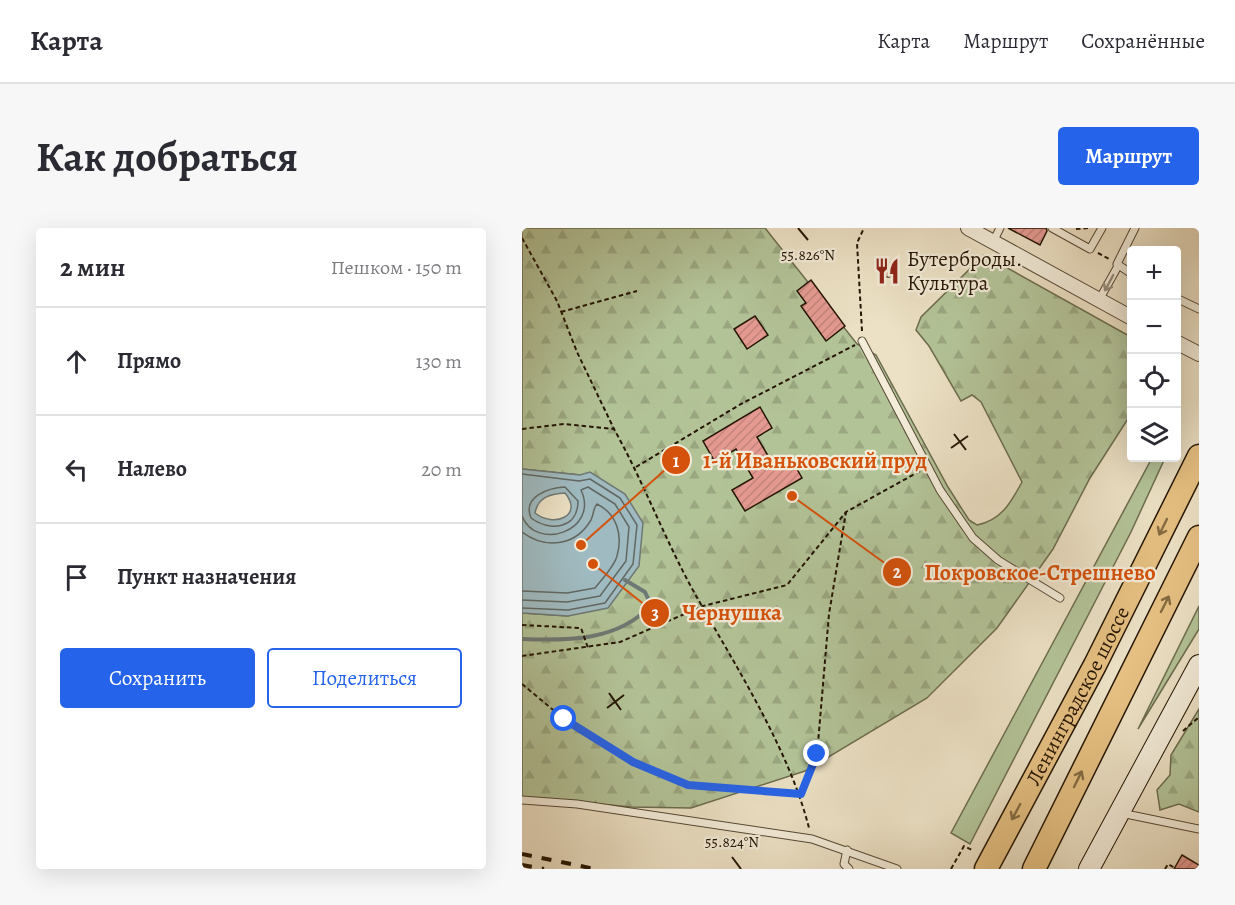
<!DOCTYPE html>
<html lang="ru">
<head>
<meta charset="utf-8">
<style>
  :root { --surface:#fff; --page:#f7f7f7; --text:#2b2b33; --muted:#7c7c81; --line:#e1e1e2; --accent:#2563eb }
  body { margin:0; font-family:Alegreya,serif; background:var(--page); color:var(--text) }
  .controls { position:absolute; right:18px; top:18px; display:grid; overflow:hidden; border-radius:6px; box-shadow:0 6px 24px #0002 }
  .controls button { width:54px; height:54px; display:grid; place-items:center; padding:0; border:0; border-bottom:2px solid var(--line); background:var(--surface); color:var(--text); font:30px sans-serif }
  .stop { position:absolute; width:18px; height:18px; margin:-14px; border:4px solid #2563eb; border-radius:50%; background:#fff }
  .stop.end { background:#2563eb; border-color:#fff; box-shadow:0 2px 6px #0008 }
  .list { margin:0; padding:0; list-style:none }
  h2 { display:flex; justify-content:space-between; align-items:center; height:78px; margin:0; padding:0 24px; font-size:26px }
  h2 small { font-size:20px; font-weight:400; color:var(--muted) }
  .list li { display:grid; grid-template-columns:39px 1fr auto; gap:18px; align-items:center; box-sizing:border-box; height:108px; padding:0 24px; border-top:2px solid var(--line) }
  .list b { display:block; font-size:22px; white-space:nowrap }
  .list em { font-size:20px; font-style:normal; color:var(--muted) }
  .actions { display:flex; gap:12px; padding:18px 24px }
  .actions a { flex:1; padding:14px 0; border:2px solid var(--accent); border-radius:6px; text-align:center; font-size:21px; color:var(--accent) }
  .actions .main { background:var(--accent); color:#fff }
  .icon { flex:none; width:33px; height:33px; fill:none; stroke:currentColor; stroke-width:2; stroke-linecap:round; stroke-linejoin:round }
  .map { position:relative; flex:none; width:677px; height:641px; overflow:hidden; border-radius:6px }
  header { display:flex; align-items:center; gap:36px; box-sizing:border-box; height:84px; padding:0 30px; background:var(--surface); border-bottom:2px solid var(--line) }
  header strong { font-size:28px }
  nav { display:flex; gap:33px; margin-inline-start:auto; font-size:21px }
  .intro { display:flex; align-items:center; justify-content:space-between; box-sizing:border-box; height:144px; padding:0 36px }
  h1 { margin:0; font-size:42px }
  .button { padding:15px 27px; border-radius:6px; background:var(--accent); color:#fff; font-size:21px; font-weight:700 }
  main { display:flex; gap:36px; padding:0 36px }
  aside { flex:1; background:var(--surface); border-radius:6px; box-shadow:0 6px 24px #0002 }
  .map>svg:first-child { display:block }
  .green { fill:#b3c398; stroke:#6c6c4e; stroke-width:1.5 }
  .forest { fill:url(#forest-firs); stroke:#6c6c4e; stroke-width:1.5 }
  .water { fill:#9fbac0; stroke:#6e7874; stroke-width:1.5; fill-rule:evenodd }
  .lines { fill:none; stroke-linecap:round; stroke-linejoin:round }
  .shore { stroke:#626862; stroke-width:1.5 }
  .stream { stroke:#6e7874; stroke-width:4 }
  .building { fill:url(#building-hatch); stroke:#241503; stroke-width:1.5 }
  .lane-casing { stroke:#564834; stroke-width:9 }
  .street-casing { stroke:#564834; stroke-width:16 }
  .secondary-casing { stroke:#241503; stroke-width:22 }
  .primary-casing { stroke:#241503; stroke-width:25 }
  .path { stroke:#241503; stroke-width:2; stroke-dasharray:4.5 3; stroke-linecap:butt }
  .lane { stroke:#f3ecd9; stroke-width:7 }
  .street { stroke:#f3ecd9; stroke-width:14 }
  .secondary { stroke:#f3ecd9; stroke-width:20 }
  .primary { stroke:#e6c082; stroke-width:22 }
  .rail { stroke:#241503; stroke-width:4; stroke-dasharray:10 10; stroke-linecap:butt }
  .oneway { stroke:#968b79 }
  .oneway2 { stroke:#856a42 }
  .route { stroke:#2563eb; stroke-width:8 }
  .ticks { fill:none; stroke:#241503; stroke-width:2 }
  .labels { text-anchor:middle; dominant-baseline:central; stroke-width:4.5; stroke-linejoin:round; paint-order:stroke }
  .poi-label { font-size:21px; fill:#241503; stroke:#f3ecd9; text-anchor:start }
  .street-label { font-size:21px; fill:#241503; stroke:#f3ecd9 }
  .ticks-label { font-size:15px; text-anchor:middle; fill:#241503; stroke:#f3ecd9; stroke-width:4.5; stroke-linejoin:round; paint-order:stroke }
  .leader { fill:none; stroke:#d4520b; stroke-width:2 }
  .callout-dot { fill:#d4520b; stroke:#f3ecd9; stroke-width:2 }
  .mark-label { font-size:18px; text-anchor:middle; font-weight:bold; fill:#fff }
  .callout-label { font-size:22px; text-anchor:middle; font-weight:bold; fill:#d4520b; stroke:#f3ecd9; stroke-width:4.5; stroke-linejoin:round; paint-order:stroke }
</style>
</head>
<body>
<header>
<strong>Карта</strong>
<nav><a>Карта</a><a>Маршрут</a><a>Сохранённые</a></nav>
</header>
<div class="intro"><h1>Как добраться</h1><a class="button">Маршрут</a></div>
<main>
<aside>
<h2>2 мин<small>Пешком · 150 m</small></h2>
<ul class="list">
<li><svg class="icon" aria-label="ahead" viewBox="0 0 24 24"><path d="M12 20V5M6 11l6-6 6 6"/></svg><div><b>Прямо</b></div><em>130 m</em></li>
<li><svg class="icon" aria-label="left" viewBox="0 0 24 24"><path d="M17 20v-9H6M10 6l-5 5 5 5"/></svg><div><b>Налево</b></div><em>20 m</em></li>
<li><svg class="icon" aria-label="arrive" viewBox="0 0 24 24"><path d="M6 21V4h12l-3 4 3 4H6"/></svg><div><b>Пункт назначения</b></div></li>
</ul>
<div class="actions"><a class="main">Сохранить</a><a>Поделиться</a></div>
</aside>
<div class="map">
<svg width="677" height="641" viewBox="0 0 677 641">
  <defs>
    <pattern id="forest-firs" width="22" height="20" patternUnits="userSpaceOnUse" patternTransform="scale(1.5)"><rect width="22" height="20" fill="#b3c398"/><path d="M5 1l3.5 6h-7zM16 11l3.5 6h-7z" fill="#9aa781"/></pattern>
    <pattern id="building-hatch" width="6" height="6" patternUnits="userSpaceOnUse" patternTransform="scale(1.5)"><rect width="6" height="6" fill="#e59a91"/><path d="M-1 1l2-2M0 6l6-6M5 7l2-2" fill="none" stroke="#c4847b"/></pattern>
  </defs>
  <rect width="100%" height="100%" fill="#ece1c5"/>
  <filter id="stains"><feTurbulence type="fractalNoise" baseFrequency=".00333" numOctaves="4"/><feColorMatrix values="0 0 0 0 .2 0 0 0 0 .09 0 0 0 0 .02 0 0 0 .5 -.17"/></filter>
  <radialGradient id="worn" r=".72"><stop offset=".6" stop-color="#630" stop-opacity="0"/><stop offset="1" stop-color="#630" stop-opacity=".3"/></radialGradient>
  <g class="green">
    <path d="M630,230H643L609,304L448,616L429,605Z"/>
    <path d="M677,378V401L616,501Z"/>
  </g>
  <g class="forest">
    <path d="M0,0H243L335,116L354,127L426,259L447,292L455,297C480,292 489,274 500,254L459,174L450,167L439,173L407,118L394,102L399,89L462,27L609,109V186L568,250L531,321L475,400L405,470L283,543L169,580L109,579L0,569V385L46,388L58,247L0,241Z"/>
    <path d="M677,481V584L657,576L638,582L635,562L648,547L649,527Z"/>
  </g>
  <path class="water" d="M0,241L58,247L68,244L103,266L121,295L117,338L86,380L46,388L0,385ZM43,265C62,288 32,300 13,285C16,269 28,266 43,265Z"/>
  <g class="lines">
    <g class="shore">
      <path d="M0,246L57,253L68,251L98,270L115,297L111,336L83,375L46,382L0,380"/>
      <path d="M43,259L56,273C56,301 28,304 9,290C0,268 27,260 43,259Z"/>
      <path d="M0,288C14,324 78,303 59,262L66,259L93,276L107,299L104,333L78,368L45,374L0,372"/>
      <path d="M0,304C23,321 53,319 69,292C72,286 71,280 75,276C95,286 101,307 95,328C92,339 80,351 73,360L45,365L0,363"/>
    </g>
    <path class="stream" d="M0,411C45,413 97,413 129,377L123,364L103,352"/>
  </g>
  <g class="building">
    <path d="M486,0H524L525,3L518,17Z"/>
    <circle cx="366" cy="42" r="7"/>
    <path d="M289,52L323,98L304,113L279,78L284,75L275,63Z"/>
    <path d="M233,88L246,107L225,121L212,101Z"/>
    <path d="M238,179L250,200L235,209L252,238L268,229L280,250L223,283L210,262L231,250L214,221L193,234L181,213Z"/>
    <path d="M660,627L677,637V641H652Z"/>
  </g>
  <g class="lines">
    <g class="lane-casing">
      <g id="lane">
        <path d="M530,0L568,21L580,0"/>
        <path d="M471,14L478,0"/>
        <path d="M610,46L595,36L613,0"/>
        <path d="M654,70L677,81"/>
        <path d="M577,72L596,38"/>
        <path d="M340,113L418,262L451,310L476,332L538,370"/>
        <path d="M0,572L55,576L290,611L375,641"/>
        <path d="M599,585L677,601"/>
        <path d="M325,622L322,636L327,641"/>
      </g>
    </g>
    <g class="street-casing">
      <g id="street">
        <path d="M446,0L610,90"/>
        <path d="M654,114L677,126"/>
      </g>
    </g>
    <g class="secondary-casing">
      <path id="secondary" d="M567,641L677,437"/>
    </g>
    <g class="primary-casing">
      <g id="primary">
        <path id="s1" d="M464,641L573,437L677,228"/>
        <path d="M512,641L677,309"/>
      </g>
    </g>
    <g class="path">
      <path d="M554,1L567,0"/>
      <path d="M0,10L35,73L55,124L92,201"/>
      <path d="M576,25L587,31"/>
      <path d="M39,84L115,63"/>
      <path d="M340,103L335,15L342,0"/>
      <path d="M0,201L42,196L92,201C122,255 143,312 173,366C213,437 267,521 287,600"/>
      <path d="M114,239L219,176L333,117"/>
      <path d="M0,397L59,400L66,420"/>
      <path d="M0,428L98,414L181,378L265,357L324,284L398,243"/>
      <path d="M0,456L42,491L111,534L166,557L279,566L295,527L307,386L324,284"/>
      <path d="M661,503L677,489"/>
      <path d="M429,641L442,618L450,622"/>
      <path d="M643,641L646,636L653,640"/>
    </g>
    <use href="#lane" class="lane"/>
    <use href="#street" class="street"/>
    <use href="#secondary" class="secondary"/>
    <use href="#primary" class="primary"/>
    <g class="rail">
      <path d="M0,626L73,641"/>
      <path d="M0,637L22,641"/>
    </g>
  </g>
  <defs><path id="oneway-shaft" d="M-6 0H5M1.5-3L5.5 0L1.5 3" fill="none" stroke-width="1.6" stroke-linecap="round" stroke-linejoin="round" transform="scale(1.5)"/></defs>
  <use class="oneway" href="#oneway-shaft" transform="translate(587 55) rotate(118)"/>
  <g class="oneway2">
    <use href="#oneway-shaft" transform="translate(641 299) rotate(116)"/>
    <use href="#oneway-shaft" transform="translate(643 376) rotate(-63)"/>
    <use href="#oneway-shaft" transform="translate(556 551) rotate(-64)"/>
    <use href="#oneway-shaft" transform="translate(494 584) rotate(118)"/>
  </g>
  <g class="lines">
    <path class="route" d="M42,491L111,534L166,557L279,566L295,526"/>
  </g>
  <path class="ticks" d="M276,0L286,12M432,206L444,222M429,220L446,208M87,465L99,482M85,480L102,467M210,629L219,641"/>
  <defs>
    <g id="restaurant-bare" transform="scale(2.07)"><path d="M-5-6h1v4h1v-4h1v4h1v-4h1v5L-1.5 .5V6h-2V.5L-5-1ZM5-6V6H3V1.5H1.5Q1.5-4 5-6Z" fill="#8f2418" stroke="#f3ecd9" stroke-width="2.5" paint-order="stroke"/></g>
  </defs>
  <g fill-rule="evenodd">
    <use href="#restaurant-bare" x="365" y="43"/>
  </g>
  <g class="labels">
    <g class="poi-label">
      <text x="385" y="31">Бутерброды.<tspan x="385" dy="24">Культура</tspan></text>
    </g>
    <g class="street-label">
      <text stroke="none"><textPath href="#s1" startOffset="196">Ленинградское шоссе</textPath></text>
    </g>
  </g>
  <g class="ticks-label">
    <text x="286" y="32">55.826°N</text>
    <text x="210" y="619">55.824°N</text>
  </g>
  <path class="leader" d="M59 317L154 232M270 268L375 344M71 336L133 385"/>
  <g class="callout-dot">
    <circle cx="59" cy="317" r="6"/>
    <circle cx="270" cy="268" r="6"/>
    <circle cx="71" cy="336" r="6"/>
    <circle cx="154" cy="232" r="15"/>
    <circle cx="375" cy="344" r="15"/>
    <circle cx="133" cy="385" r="15"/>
  </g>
  <g class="mark-label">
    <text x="154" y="239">1</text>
    <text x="375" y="350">2</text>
    <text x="133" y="391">3</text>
  </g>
  <g class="callout-label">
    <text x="293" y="240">1-й Иваньковский пруд</text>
    <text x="518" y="352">Покровское-Стрешнево</text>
    <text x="210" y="392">Чернушка</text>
  </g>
  <rect width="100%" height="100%" filter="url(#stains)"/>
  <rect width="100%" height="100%" fill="url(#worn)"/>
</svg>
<div class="controls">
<button>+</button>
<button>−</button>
<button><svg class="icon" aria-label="locate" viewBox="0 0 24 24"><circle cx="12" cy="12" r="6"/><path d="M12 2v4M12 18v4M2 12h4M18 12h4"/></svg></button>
<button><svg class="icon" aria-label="layers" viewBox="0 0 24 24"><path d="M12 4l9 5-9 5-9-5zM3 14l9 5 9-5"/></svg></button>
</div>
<div class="stop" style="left:42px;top:491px"></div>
<div class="stop end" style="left:295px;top:526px"></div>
</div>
</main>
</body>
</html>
